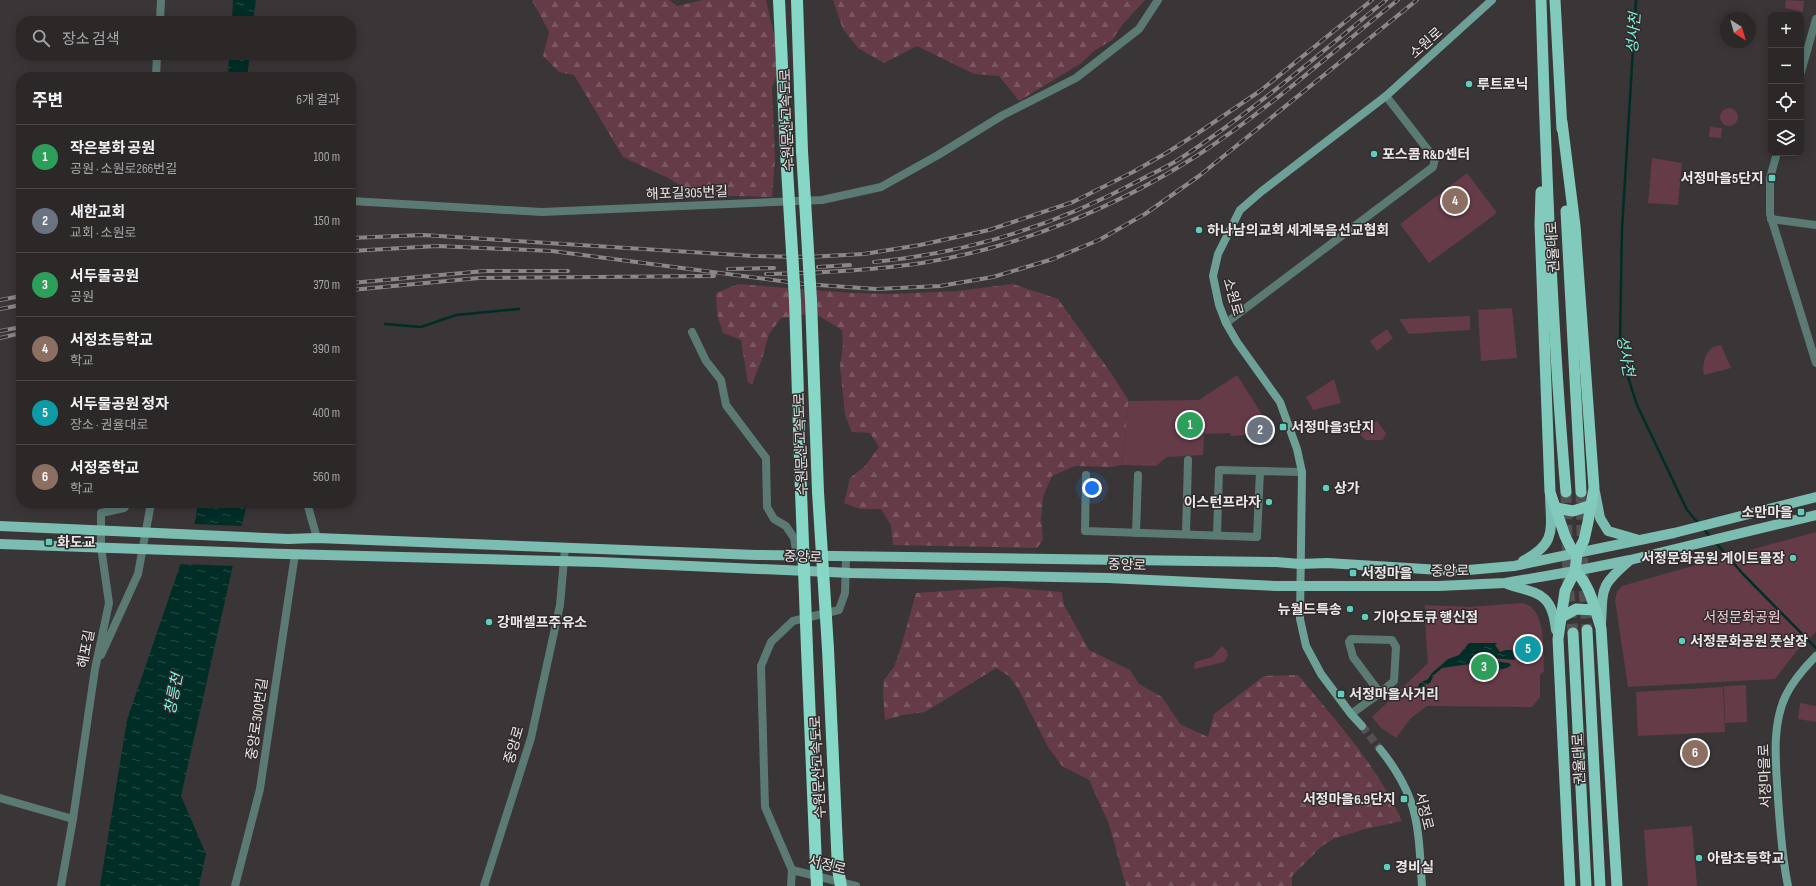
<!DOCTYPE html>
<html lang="ko">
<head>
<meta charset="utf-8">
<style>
  :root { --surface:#2c2828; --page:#343030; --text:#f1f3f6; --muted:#a6a6a8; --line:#484445; --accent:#1a73e8 }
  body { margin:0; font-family:"Sofia Sans Condensed","Noto Sans KR",sans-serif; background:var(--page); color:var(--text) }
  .controls { position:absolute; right:12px; top:12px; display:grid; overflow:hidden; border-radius:8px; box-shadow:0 2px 10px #0003 }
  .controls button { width:36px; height:36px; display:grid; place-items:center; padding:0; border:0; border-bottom:1px solid var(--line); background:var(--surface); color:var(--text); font:20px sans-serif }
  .compass { position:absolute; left:1720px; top:12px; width:36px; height:36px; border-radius:50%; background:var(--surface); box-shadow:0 2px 10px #0003; rotate:143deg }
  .you { position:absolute; left:1092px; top:488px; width:14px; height:14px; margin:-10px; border:3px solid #fff; border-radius:50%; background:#1a73e8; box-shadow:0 0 0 6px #1a73e833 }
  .badge { display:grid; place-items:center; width:26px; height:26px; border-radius:50%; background:var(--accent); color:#fff; font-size:13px; font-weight:700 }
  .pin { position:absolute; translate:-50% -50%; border:2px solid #fff; box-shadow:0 1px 4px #0006 }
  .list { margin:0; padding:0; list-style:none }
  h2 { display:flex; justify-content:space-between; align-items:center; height:52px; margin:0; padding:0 16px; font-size:17px }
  h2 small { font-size:13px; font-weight:400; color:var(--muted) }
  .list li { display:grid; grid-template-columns:26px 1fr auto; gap:12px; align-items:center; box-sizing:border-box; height:64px; padding:0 16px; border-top:1px solid var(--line) }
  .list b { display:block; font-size:15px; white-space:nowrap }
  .list p { margin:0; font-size:13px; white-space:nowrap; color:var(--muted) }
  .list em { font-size:13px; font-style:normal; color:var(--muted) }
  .icon { flex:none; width:22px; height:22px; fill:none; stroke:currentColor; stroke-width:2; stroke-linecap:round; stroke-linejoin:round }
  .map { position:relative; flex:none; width:1816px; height:886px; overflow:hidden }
  .search { position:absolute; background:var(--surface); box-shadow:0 2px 10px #0003; left:16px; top:16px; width:340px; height:44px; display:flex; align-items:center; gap:10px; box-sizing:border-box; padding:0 14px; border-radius:16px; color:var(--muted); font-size:15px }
  .panel { position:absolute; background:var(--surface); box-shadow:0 2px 10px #0003; left:16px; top:72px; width:340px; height:436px; border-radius:16px }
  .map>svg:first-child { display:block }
  .forest { fill:url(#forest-firs) }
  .park { fill:#653b48 }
  .water { fill:url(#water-ripples) }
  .pier { fill:#3a3536 }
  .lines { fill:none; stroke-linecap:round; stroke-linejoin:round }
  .stream { stroke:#002e27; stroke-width:2.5 }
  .secondary-tunnel { stroke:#555051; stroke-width:8; stroke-dasharray:8 4; stroke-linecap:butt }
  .trunk-tunnel { stroke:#555051; stroke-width:11; stroke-dasharray:11 5.5; stroke-linecap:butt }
  .minor { stroke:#5b7a74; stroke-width:8 }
  .tertiary { stroke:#5b7a74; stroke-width:8 }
  .secondary { stroke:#6da096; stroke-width:8 }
  .primary { stroke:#7bbdb0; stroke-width:10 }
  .trunk { stroke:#81cabc; stroke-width:11 }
  .motorway { stroke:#87d7c7; stroke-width:12 }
  .rail-casing { stroke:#8c8889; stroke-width:4 }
  .rail { stroke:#302b2c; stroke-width:2.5; stroke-dasharray:8; stroke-linecap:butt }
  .primary-bridge { stroke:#7bbdb0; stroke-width:10 }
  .motorway-bridge { stroke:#87d7c7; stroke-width:12 }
  .poi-dot { fill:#5ccebb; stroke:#302b2c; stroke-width:1.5 }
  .labels { text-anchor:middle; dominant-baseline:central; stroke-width:3; stroke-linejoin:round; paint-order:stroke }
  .street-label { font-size:14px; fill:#ebe7e8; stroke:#302b2c }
  .poi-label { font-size:14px; font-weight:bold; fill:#ebe7e8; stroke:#302b2c; text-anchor:start }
  .park-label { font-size:14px; fill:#f5ced8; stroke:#302b2c }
  .water-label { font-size:15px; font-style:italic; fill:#7ef5df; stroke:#302b2c }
</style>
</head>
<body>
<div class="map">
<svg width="1816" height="886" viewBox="0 0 1816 886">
  <defs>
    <pattern id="forest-firs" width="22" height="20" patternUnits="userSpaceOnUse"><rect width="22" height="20" fill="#653b48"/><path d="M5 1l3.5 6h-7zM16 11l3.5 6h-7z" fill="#7b5762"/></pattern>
    <pattern id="water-ripples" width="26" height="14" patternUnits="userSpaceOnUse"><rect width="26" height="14" fill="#002e27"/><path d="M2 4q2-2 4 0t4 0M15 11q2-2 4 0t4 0" fill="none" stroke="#254c46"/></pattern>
  </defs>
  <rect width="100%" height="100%" fill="#3a3536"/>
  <g class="forest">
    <path d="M532,0H669L677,6L703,0H766L775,39L778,72L772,87L775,160L772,197L697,195L668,178L623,157L574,75L559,72L543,56L549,32Z"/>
    <path d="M833,0H1145L1122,25L1112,40L1094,51L1080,64L1019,101L999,76L974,74L917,46L884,63L858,48L843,29Z"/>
    <path d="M738,284L853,293L889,294L957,291L1013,284L1058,299L1111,373L1129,401L1122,465L1111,467L1075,466L1052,476L1043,497L1041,519L1043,540L1037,548L893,545L891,525L881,509H860L844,503L850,478L865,466L879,447L870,433L852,432L845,415L840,366L843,346L842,330L814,313L781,318L769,334L762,359L752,384L748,383L741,340L723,333L717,314L716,293Z"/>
    <path d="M1002,587L1062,592L1064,605L1089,650L1130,670L1139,684L1162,697L1180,724L1208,737L1214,714L1264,676L1298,675C1338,723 1376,764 1402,821L1365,829L1333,839L1322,846L1292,876V886H1126L1109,824L1089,780L1062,766L1048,747L1019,690L1009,676L996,668L925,712L903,715L885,720L883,694L884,680L894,667L901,647L916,593Z"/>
  </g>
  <g class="park">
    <path d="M1786,0L1804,1L1803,12L1785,8Z"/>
    <circle cx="1729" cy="117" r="9"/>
    <path d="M1710,127L1722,128L1721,138L1709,137Z"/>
    <path d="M1652,158L1682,163L1678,205L1648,203Z"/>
    <path d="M1467,173L1497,213L1429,263L1400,224Z"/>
    <path d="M1512,308L1517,358L1481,361L1478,310Z"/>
    <path d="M1470,316V330L1409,334L1399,319Z"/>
    <path d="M1387,329L1393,338L1377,351L1370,341Z"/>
    <path d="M1721,345L1731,368L1704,375C1702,367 1704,354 1712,348C1714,346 1719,346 1721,345Z"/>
    <path d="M1237,375L1263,416L1245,435L1231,436L1230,433L1204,434L1203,455L1167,457L1156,466L1122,465L1129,401L1199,400Z"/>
    <path d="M1334,379L1341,403L1313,410L1306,397Z"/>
    <path d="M1377,421L1386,433L1383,440H1365L1359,433Z"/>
    <path d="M1816,532V632L1795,653L1775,679L1628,687L1615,600L1617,592L1622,586L1710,561Z"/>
    <path d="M1522,603C1547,607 1543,651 1544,671L1540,675V697L1532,707L1427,706L1411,718L1396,738L1380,727L1372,717L1428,663L1426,638L1425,605L1469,607Z"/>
    <path d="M1222,646L1227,651L1228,656L1224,662L1194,669L1195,662L1212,657Z"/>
    <path d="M1746,685L1747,722L1725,723L1724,686Z"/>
    <path d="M1723,687L1725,732L1638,736L1636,692Z"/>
    <path d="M1800,703L1816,706V722L1798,719Z"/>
    <path d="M1692,826L1697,886H1648L1644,830Z"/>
  </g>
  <g class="water">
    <path d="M233,0H256L253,21H232Z"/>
    <path d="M229,55H250L247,77H228Z"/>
    <path d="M198,503H247L181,796L206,854L199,886H100L127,720L195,522Z"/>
    <path d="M1469,643H1497L1495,645L1500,652L1506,650H1512L1515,660L1492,658L1484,662L1442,668L1434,675L1430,683L1417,688L1420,683L1428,679L1432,673L1448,659L1459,655Z"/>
    <path d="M1493,661L1509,663L1511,665C1506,670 1495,671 1488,669V665Z"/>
  </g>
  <path class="pier" d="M192,524L244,526L235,566L178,564Z"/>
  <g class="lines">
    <g class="stream">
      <path d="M1636,0L1622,229L1620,339L1628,377L1637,405L1687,510L1699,524"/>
      <path d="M385,324L421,327L456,315L519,309"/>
      <path d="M1703,528L1711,538"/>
      <path d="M1716,543L1743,574L1816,648"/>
    </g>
    <path class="secondary-tunnel" d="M1362,726L1380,749"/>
    <g class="trunk-tunnel">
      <path d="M1566,492L1568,584L1573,633"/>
      <path d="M1581,492L1583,574L1587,630"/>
    </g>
    <g class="minor">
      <path d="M160,21L161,0"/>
      <path d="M156,77L157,55"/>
      <path d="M351,201L542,212L822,200L881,187L938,155L1003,115L1076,78L1139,29L1158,0"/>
      <path d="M1771,219L1816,225"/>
      <path d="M1226,323L1433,167L1435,159L1386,96"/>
      <path d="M692,332L706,361L721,380L726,405L766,458L767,507L774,519L786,526L794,538L797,556"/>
      <path d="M1086,475L1085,531L1257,537L1260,471L1302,472"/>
      <path d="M307,503L317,538"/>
      <path d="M1136,533L1138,475"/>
      <path d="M1186,534L1188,460"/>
      <path d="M1217,535L1219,470L1260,471"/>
      <path d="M101,655L138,574L151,503"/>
      <path d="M1351,714L1380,693L1394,681L1396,647L1392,640L1351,639L1349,642L1353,657L1380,693"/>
      <path d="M0,798L73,819"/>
      <path d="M792,870L856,886"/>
      <path d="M61,886L73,819L95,669L109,603L101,547V513L124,508L128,503"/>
      <path d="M235,886L260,789L295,554"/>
      <path d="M484,886L531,738L560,605L565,548"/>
      <path d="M791,886L792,870L765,807L761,666L771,642L793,621L839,610L845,593L846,557"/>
    </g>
    <g class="tertiary">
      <path d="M1801,72L1816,19"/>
      <path d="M1777,153L1770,178V214L1816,363"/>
    </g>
    <g class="secondary">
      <path d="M1362,726L1351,714L1321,674L1306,646L1300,619L1302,472L1297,449L1280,402L1237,342L1226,323L1219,305L1213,276L1218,254L1240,210L1262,191L1386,96L1492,0"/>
      <path d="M1380,749C1393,765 1404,782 1411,802C1420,828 1420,859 1422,886"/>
      <path d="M1788,886C1782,857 1780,828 1778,798C1776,764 1771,726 1786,695C1794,679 1804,668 1816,656"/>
    </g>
    <g class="primary">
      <path d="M1595,492L1600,518L1608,531L1639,540"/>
      <path d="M0,526L113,531"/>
      <path d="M288,539L317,538L756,555L1276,562L1300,564L1327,563L1457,571L1514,566L1674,533L1816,497"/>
      <path d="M0,544L112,548"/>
      <path d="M286,554L599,562L851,573L1108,578L1276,586H1438L1505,583L1575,571L1630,560L1816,515"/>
      <path d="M1523,561C1557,543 1551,530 1550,496"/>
      <path d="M1507,584C1538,594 1552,592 1556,630"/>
      <path d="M1601,624C1603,587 1600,586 1629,561"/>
    </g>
    <g class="trunk">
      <path d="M1541,0C1546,164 1552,328 1566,492"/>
      <path d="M1555,0L1562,129"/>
      <path d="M1562,122L1575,226L1594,488L1588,522L1584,540L1577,554L1575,571L1565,591L1558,639L1570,886"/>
      <path d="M1541,192L1540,225L1550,492L1565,536L1571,548L1577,554"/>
      <path d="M1566,211L1581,492"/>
      <path d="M1556,508L1573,511L1592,505"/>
      <path d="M1575,571C1591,586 1594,608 1601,628L1617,886"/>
      <path d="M1560,618L1576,609L1595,610"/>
      <path d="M1587,630L1600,886"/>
      <path d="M1573,633L1586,886"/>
    </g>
    <g class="motorway">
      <path d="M779,0L786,152"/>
      <path d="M797,0L802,151"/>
      <path d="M811,300L818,492"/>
      <path d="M795,301L801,491"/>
      <path d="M807,649L816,865"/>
      <path d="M828,649L838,869"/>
    </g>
    <g class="rail-casing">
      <g id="rail">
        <path d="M351,238L423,235L754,256L808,257L864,254L920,245L989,230L1073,202L1133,172L1168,152L1198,133L1260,91L1372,0"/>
        <path d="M351,251L437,246L552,251L804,284L876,289L940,286L993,277L1053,259L1099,240L1145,214L1199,176L1417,0"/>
        <path d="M874,262C967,253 1056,225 1138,181C1151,174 1165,168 1178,160C1251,113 1318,55 1386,0"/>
        <path d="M818,267L850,265"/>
        <path d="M728,269L774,268"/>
        <path d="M766,274C818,273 870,271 922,263C1020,247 1115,208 1198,155C1269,109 1332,52 1398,0"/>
        <path d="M351,283L485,271H568"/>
        <path d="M351,290L479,278L714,276"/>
        <path d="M0,300L21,296"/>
        <path d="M0,309L21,305"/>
        <path d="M0,331L21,327"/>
        <path d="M0,338L21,333"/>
      </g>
    </g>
    <use href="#rail" class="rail"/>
    <g class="primary-bridge">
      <path d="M113,531L288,539"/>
      <path d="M112,548L286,554"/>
    </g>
    <g class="motorway-bridge">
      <path d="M802,151L811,300"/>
      <path d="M786,152L795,301"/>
      <path d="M801,491L807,649"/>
      <path d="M818,492L828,649"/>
      <path d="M816,865L817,886"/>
      <path d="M838,869L841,886"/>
    </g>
  </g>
  <g class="poi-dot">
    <circle cx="1469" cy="84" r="4"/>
    <circle cx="1374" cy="154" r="4"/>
    <rect x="1768" y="174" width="8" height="8" rx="2"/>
    <circle cx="1199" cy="230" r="4"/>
    <rect x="1279" y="423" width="8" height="8" rx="2"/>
    <circle cx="1326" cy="488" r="4"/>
    <circle cx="1269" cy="502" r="4"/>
    <rect x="1797" y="508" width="8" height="8" rx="2"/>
    <rect x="45" y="538" width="8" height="8" rx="2"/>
    <circle cx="1793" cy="558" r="4"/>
    <rect x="1349" y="569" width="8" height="8" rx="2"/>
    <circle cx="1350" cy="609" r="4"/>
    <circle cx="1365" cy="617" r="4"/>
    <circle cx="489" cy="622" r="4"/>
    <circle cx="1682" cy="641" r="4"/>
    <rect x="1337" y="690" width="8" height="8" rx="2"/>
    <rect x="1400" y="795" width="8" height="8" rx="2"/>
    <circle cx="1699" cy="858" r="4"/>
    <circle cx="1387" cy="867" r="4"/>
  </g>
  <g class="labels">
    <g class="street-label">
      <text transform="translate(1426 43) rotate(-42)">소원로</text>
      <text transform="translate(787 120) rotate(-92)">수원문산고속도로</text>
      <text transform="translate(687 193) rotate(-2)">해포길305번길</text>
      <text transform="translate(1553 247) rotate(-93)">권율대로</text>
      <text transform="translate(1233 297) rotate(74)">소원로</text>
      <text transform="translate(801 444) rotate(-92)">수원문산고속도로</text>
      <text transform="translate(803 557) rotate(2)">중앙로</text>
      <text transform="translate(1127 565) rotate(2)">중앙로</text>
      <text transform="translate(1450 571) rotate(-1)">중앙로</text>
      <text transform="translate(86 649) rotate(-79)">해포길</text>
      <text transform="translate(257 719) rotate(-82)">중앙로300번길</text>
      <text transform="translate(514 745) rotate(-74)">중앙로</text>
      <text transform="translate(1579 759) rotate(-93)">권율대로</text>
      <text transform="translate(818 767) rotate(-93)">수원문산고속도로</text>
      <text transform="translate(1765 776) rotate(-92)">서정마을로</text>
      <text transform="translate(1424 811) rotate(76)">서정로</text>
      <text transform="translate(827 865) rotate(14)">서정로</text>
    </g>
    <g class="poi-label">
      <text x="1477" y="84">루트로닉</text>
      <text x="1382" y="154">포스콤 R&amp;D센터</text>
      <text x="1764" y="178" text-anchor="end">서정마을5단지</text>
      <text x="1207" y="230">하나남의교회 세계복음선교협회</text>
      <text x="1291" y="427">서정마을3단지</text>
      <text x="1334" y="488">상가</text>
      <text x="1261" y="502" text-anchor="end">이스턴프라자</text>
      <text x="1793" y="512" text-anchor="end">소만마을</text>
      <text x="57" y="542">화도교</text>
      <text x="1785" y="558" text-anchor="end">서정문화공원 게이트볼장</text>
      <text x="1361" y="573">서정마을</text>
      <text x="1342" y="609" text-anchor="end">뉴월드특송</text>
      <text x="1373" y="617">기아오토큐 행신점</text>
      <text x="497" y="622">강매셀프주유소</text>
      <text x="1690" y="641">서정문화공원 풋살장</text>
      <text x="1349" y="694">서정마을사거리</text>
      <text x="1396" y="799" text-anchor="end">서정마을6.9단지</text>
      <text x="1707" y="858">아람초등학교</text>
      <text x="1395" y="867">경비실</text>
    </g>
    <g class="park-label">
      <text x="1742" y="617">서정문화공원</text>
    </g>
    <g class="water-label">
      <text transform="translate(1634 33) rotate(-86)">성사천</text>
      <text transform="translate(1625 356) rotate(80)">성사천</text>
      <text transform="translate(174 694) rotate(-79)">창릉천</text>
    </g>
  </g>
</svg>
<div class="controls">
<button>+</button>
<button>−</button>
<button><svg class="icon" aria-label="locate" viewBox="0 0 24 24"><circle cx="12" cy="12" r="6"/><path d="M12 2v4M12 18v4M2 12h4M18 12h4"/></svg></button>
<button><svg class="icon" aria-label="layers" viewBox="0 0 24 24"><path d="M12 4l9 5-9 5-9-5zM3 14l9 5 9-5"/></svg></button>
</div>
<svg class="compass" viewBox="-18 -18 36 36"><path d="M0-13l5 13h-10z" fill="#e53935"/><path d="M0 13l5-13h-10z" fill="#a6a6a8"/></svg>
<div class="you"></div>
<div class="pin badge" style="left:1190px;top:425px;background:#2e9e5b">1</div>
<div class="pin badge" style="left:1260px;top:430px;background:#6b7280">2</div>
<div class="pin badge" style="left:1484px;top:667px;background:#2e9e5b">3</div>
<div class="pin badge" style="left:1455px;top:201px;background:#8d6e63">4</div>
<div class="pin badge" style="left:1528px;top:649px;background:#0f9aa8">5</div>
<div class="pin badge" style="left:1695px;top:753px;background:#8d6e63">6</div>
<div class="search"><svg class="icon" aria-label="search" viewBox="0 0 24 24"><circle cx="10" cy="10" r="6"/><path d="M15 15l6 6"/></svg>장소 검색</div>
<section class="panel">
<h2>주변<small>6개 결과</small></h2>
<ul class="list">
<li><span class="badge" style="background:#2e9e5b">1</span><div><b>작은봉화 공원</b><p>공원 · 소원로266번길</p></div><em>100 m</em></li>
<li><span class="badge" style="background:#6b7280">2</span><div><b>새한교회</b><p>교회 · 소원로</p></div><em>150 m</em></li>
<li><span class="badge" style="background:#2e9e5b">3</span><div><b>서두물공원</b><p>공원</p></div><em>370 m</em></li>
<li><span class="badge" style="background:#8d6e63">4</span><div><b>서정초등학교</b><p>학교</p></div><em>390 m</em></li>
<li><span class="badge" style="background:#0f9aa8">5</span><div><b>서두물공원 정자</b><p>장소 · 권율대로</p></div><em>400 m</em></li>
<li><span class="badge" style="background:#8d6e63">6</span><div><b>서정중학교</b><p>학교</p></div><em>560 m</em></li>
</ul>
</section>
</div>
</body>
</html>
